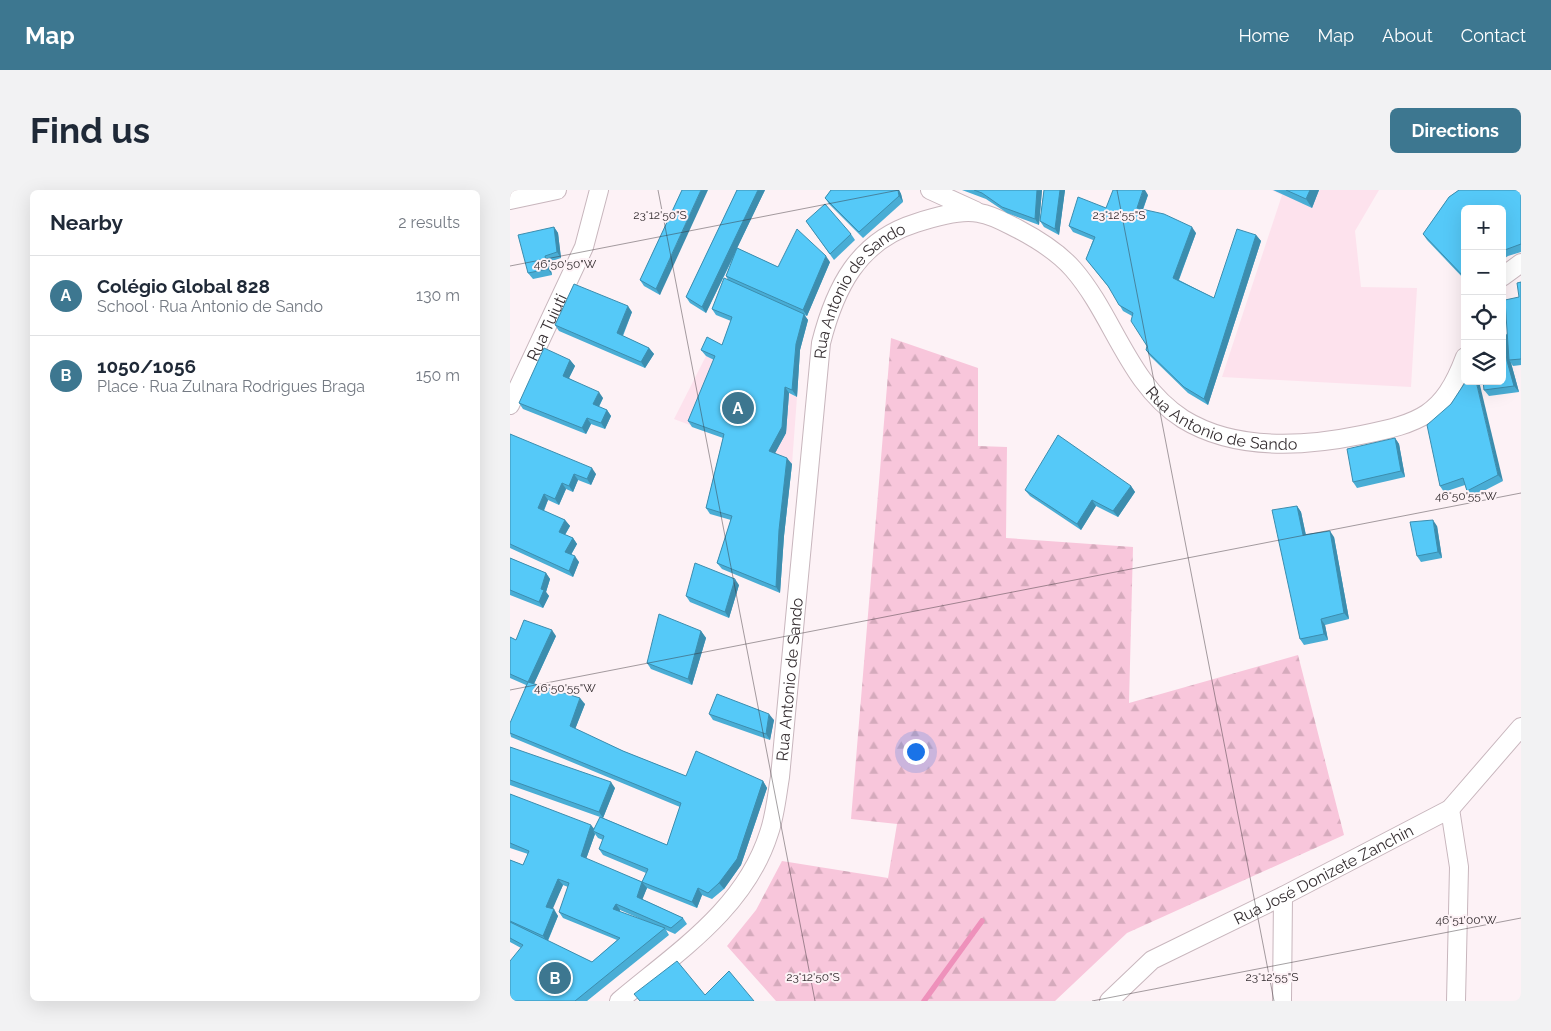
<!DOCTYPE html>
<html lang="en">
<head>
<meta charset="utf-8">
<style>
  :root { --surface:#fff; --page:#f2f2f3; --text:#1f2937; --muted:#747a83; --line:#e0e1e3; --accent:#3d7790 }
  body { margin:0; font-family:Raleway,sans-serif; background:var(--page); color:var(--text) }
  .controls { position:absolute; right:15px; top:15px; display:grid; overflow:hidden; border-radius:8px; box-shadow:0 5px 20px #0002 }
  .controls button { width:45px; height:45px; display:grid; place-items:center; padding:0; border:0; border-bottom:1px solid var(--line); background:var(--surface); color:var(--text); font:25px sans-serif }
  .you { position:absolute; left:405px; top:561px; width:18px; height:18px; margin:-12px; border:4px solid #fff; border-radius:50%; background:#1a73e8; box-shadow:0 0 0 8px #1a73e833 }
  .badge { display:grid; place-items:center; width:32px; height:32px; border-radius:50%; background:var(--accent); color:#fff; font-size:16px; font-weight:700 }
  .pin { position:absolute; translate:-50% -50%; border:2px solid #fff; box-shadow:0 1px 5px #0006 }
  .list { margin:0; padding:0; list-style:none }
  h2 { display:flex; justify-content:space-between; align-items:center; height:65px; margin:0; padding:0 20px; font-size:21px }
  h2 small { font-size:16px; font-weight:400; color:var(--muted) }
  .list li { display:grid; grid-template-columns:32px 1fr auto; gap:15px; align-items:center; box-sizing:border-box; height:80px; padding:0 20px; border-top:1px solid var(--line) }
  .list b { display:block; font-size:19px; white-space:nowrap }
  .list p { margin:0; font-size:16px; white-space:nowrap; color:var(--muted) }
  .list em { font-size:16px; font-style:normal; color:var(--muted) }
  .icon { flex:none; width:28px; height:28px; fill:none; stroke:currentColor; stroke-width:2; stroke-linecap:round; stroke-linejoin:round }
  .map { position:relative; flex:none; width:1011px; height:811px; overflow:hidden; border-radius:8px }
  header { display:flex; align-items:center; gap:30px; box-sizing:border-box; height:70px; padding:0 25px; background:var(--accent); color:#fff }
  header strong { font-size:24px }
  nav { display:flex; gap:28px; margin-inline-start:auto; font-size:18px }
  .intro { display:flex; align-items:center; justify-content:space-between; box-sizing:border-box; height:120px; padding:0 30px }
  h1 { margin:0; font-size:35px }
  .button { padding:12px 22px; border-radius:8px; background:var(--accent); color:#fff; font-size:18px; font-weight:700 }
  main { display:flex; gap:30px; padding:0 30px }
  aside { flex:1; background:var(--surface); border-radius:8px; box-shadow:0 5px 20px #0002 }
  .map>svg:first-child { display:block }
  .built { fill:#fde2ed }
  .forest { fill:url(#forest-firs) }
  .lines { fill:none; stroke-linecap:round; stroke-linejoin:round }
  .stream { stroke:#ee91bb; stroke-width:5.5 }
  .minor-casing { stroke:#c8b6bd; stroke-width:20 }
  .minor { stroke:#fff; stroke-width:18 }
  .wall { fill:#49add5; fill-rule:evenodd }
  .shaded-wall { fill:#3c8dae }
  .building { fill:#55c9f8; stroke:#3c8dae }
  .ticks { fill:none; stroke:#362f32; stroke-width:1; stroke-opacity:0.45 }
  .labels { text-anchor:middle; dominant-baseline:central; stroke-width:4; stroke-linejoin:round; paint-order:stroke }
  .street-label { font-size:16px; fill:#362f32; stroke:#fdf2f6 }
  .ticks-label { font-size:12px; text-anchor:middle; fill:#362f32; stroke:#fdf2f6; stroke-width:4; stroke-linejoin:round; paint-order:stroke }
</style>
</head>
<body>
<header>
<strong>Map</strong>
<nav><a>Home</a><a>Map</a><a>About</a><a>Contact</a></nav>
</header>
<div class="intro"><h1>Find us</h1><a class="button">Directions</a></div>
<main>
<aside>
<h2>Nearby<small>2 results</small></h2>
<ul class="list">
<li><span class="badge">A</span><div><b>Colégio Global 828</b><p>School · Rua Antonio de Sando</p></div><em>130 m</em></li>
<li><span class="badge">B</span><div><b>1050/1056</b><p>Place · Rua Zulnara Rodrigues Braga</p></div><em>150 m</em></li>
</ul>
</aside>
<div class="map">
<svg width="1011" height="811" viewBox="0 0 1011 811">
  <defs>
    <pattern id="forest-firs" width="22" height="20" patternUnits="userSpaceOnUse" patternTransform="scale(1.25)"><rect width="22" height="20" fill="#f8c6db"/><path d="M5 1l3.5 6h-7zM16 11l3.5 6h-7z" fill="#d5aabc"/></pattern>
  </defs>
  <rect width="100%" height="100%" fill="#fdf2f6"/>
  <g class="built">
    <path d="M761,0H869L845,41L851,97L907,98L901,197L712,187L772,5Z"/>
    <path d="M196,166L287,207L282,274L164,229Z"/>
  </g>
  <path class="forest" d="M381,148L468,178V256L497,257L496,348L623,357L619,513L788,465L834,645L617,743L545,811H266L217,756L246,720L272,671L378,688L387,634L341,629Z"/>
  <g class="lines">
    <path class="stream" d="M414,811L472,731"/>
    <g class="minor-casing">
      <g id="minor">
        <path d="M420,0L466,21"/>
        <path d="M0,10L47,0"/>
        <path d="M992,87L1011,73"/>
        <path id="s1" d="M0,215L74,57L89,0"/>
        <path d="M940,619L949,677L946,811"/>
        <path id="s2" d="M109,811C167,762 235,719 259,643C265,626 267,605 270,587L311,153C325,98 348,51 406,33C424,27 451,19 469,23C483,25 496,33 508,39C527,49 549,63 563,79C604,126 618,194 673,229C725,261 793,257 851,245C910,233 933,226 955,167"/>
        <path id="s3" d="M599,811L642,770L773,706L940,619L1011,537"/>
        <path d="M772,811L773,706"/>
      </g>
    </g>
    <use href="#minor" class="minor"/>
  </g>
  <g class="wall">
    <path d="M172,0L150,105L134,96L130,90Z"/>
    <path d="M227,0H255L227,58L268,77L320,72L297,126L294,125L298,130L290,160L287,207L279,203L276,243L265,263L282,274L274,346L270,403L212,379L207,373L221,330L200,324L196,318L213,248L182,237L178,231L204,170L196,166L191,160L212,155L221,131L206,125L202,119L218,90L216,86L225,64L196,123L180,113L176,107Z"/>
    <path d="M321,0H389L391,4L393,12L353,48L319,14L315,8Z"/>
    <path d="M452,0H532L529,35L497,23L476,9Z"/>
    <path d="M534,0H555L549,45L534,37L530,31Z"/>
    <path d="M763,0H809L802,18Z"/>
    <path d="M949,0H1011V62L998,66L992,70V19H955V90L917,50L913,44L939,7Z"/>
    <path d="M638,5L633,20L686,43L669,90L704,108L746,45L751,51L698,215L678,203L640,166L636,160L637,156L622,126L613,121L600,99L576,69L583,50L563,42L559,36L596,18Z"/>
    <path d="M296,31L341,44L345,50L324,70Z"/>
    <path d="M44,37L48,43L51,68L39,72L42,85L23,89L18,83Z"/>
    <path d="M1011,92V175L1003,176L1001,173L1009,202L979,206L974,200L997,145L1009,107Z"/>
    <path d="M122,122L113,146L139,158L144,164L135,178L49,141L45,135Z"/>
    <path d="M60,170L65,176L59,188L93,208L89,217L97,220L101,226L95,239L81,234L76,244L13,219L9,213Z"/>
    <path d="M941,214L993,291L962,307L957,301L955,295L934,302L930,296Z"/>
    <path d="M0,244L86,284L81,295L68,290L63,302L56,299L49,315L38,310L34,321L55,330L60,336L55,345L63,348L67,354L61,365L69,372L63,387L0,358Z"/>
    <path d="M885,248L889,254L895,287L847,298L843,292Z"/>
    <path d="M621,296L625,302L608,327L586,316L571,340L520,306L515,300Z"/>
    <path d="M787,316L791,322L796,345L824,347L839,429L815,435L818,450L794,455L790,449Z"/>
    <path d="M927,336L932,368L911,372L907,366Z"/>
    <path d="M0,368L36,383L40,389L36,402L39,406L33,418L0,405Z"/>
    <path d="M229,395L219,428L180,412L176,406Z"/>
    <path d="M191,441L196,448L182,495L141,479L137,473Z"/>
    <path d="M46,446L24,494L75,514L65,539L113,561L176,586L253,591L257,598L231,675L214,699L202,709L192,705L187,718L137,698L132,709L173,728L177,734L165,744L156,740L159,745L77,811H0L11,758L0,752V670L13,675L18,664L0,658V604L84,639L90,627L0,595V557L105,598L93,628L157,655L170,617L1,547L0,543L16,495L0,488V447L6,450ZM85,644L88,648L93,650L89,659L93,665L136,683L132,692L76,669ZM53,695L58,697L49,722L53,728L107,750L82,772L38,751L48,726L42,719ZM110,720L142,734L109,722Z"/>
    <path d="M199,524L264,530L260,550L203,530Z"/>
  </g>
  <g class="shaded-wall">
    <path d="M191,0H198L150,105L146,99Z"/>
    <path d="M248,0H255L196,123L192,117Z"/>
    <path d="M388,0H389L391,4L393,12L389,6Z"/>
    <path d="M527,0H532L529,35L525,29Z"/>
    <path d="M550,0H555L549,45L545,39Z"/>
    <path d="M633,0H635L638,5L631,24L627,18Z"/>
    <path d="M800,0H809L802,18L796,9Z"/>
    <path d="M44,37L48,43L51,68L47,62Z"/>
    <path d="M682,37L686,43L667,94L663,88Z"/>
    <path d="M746,45L751,51L698,215L694,209Z"/>
    <path d="M35,66L39,72L42,85L38,79Z"/>
    <path d="M316,66L320,72L297,126L293,120Z"/>
    <path d="M118,116L122,122L111,149L107,143Z"/>
    <path d="M294,124L298,130L290,160L287,207L282,200L286,154Z"/>
    <path d="M993,140L998,146L999,170L1001,173L1009,202L1004,196L997,171Z"/>
    <path d="M139,158L144,164L135,178L131,172Z"/>
    <path d="M60,170L65,176L57,192L53,186Z"/>
    <path d="M966,191H969L993,291L988,285Z"/>
    <path d="M275,197L279,203L276,243L263,267L259,261Z"/>
    <path d="M89,202L93,208L87,220L83,214Z"/>
    <path d="M97,220L101,226L95,239L91,233Z"/>
    <path d="M77,228L81,234L76,244L72,238Z"/>
    <path d="M885,248L889,254L895,287L891,281Z"/>
    <path d="M277,268L282,274L274,346L270,403L266,397L269,340Z"/>
    <path d="M82,278L86,284L81,295L77,289Z"/>
    <path d="M64,284L68,290L63,302L59,296Z"/>
    <path d="M52,293L56,299L49,315L45,309Z"/>
    <path d="M621,296L625,302L608,327L603,321Z"/>
    <path d="M34,304L38,310L32,324L28,318Z"/>
    <path d="M582,310L586,316L571,340L567,334Z"/>
    <path d="M787,316L791,322L797,351L793,345Z"/>
    <path d="M55,330L60,336L53,348L49,342Z"/>
    <path d="M923,330L927,336L932,368L928,362Z"/>
    <path d="M820,341L824,347L839,429L834,423Z"/>
    <path d="M63,348L67,354L59,368L55,362Z"/>
    <path d="M65,366L69,372L63,387L59,381Z"/>
    <path d="M36,383L40,389L36,402L39,406L33,418L29,412L31,399Z"/>
    <path d="M225,389L229,395L219,428L215,422Z"/>
    <path d="M811,429L815,435L818,450L814,444Z"/>
    <path d="M42,440L46,446L22,498L18,492Z"/>
    <path d="M191,441L196,448L182,495L178,489Z"/>
    <path d="M70,508L75,514L64,542L60,536Z"/>
    <path d="M259,524L264,530L260,550L256,544Z"/>
    <path d="M253,591L257,598L231,675L214,699L209,693Z"/>
    <path d="M101,592L105,598L93,628L89,622Z"/>
    <path d="M81,635L86,641H83L85,644L75,672L71,666Z"/>
    <path d="M48,689L53,695L41,723L36,717Z"/>
    <path d="M132,692L137,698L131,713L127,707Z"/>
    <path d="M188,698L192,705L187,718L182,712Z"/>
    <path d="M106,714L110,720L108,726L103,719Z"/>
    <path d="M44,719L48,726L37,752L33,746Z"/>
  </g>
  <g class="building">
    <path d="M172,0H191L146,99L130,90Z"/>
    <path d="M227,0H248L192,117L176,107Z"/>
    <path d="M321,0H388L389,6L349,42L315,8Z"/>
    <path d="M464,0H527L525,29L492,17L472,3Z"/>
    <path d="M534,0H550L545,39L530,31Z"/>
    <path d="M603,0H633L627,18L654,24L682,37L663,88L704,108L727,39L746,45L694,209L674,197L636,160L637,156L621,131L623,123L609,115L598,96L576,69L585,47L559,36L568,7L596,18Z"/>
    <path d="M776,0H800L796,9Z"/>
    <path d="M949,0H1011V54L992,61V19H955V88L913,44L939,7Z"/>
    <path d="M315,14L341,44L320,64L296,31Z"/>
    <path d="M44,37L47,62L35,66L38,79L18,83L8,45Z"/>
    <path d="M287,39L316,66L293,120L216,86L227,58L268,77Z"/>
    <path d="M214,88L294,124L286,154L282,200L275,197L272,237L259,261L277,268L269,340L266,397L207,373L222,326L196,318L214,244L178,231L205,166L191,160L197,147L212,155L222,127L202,119Z"/>
    <path d="M1011,92V169L999,170L995,110L1009,107L1007,93Z"/>
    <path d="M64,94L118,116L107,143L139,158L131,172L45,135Z"/>
    <path d="M992,140H993L997,171L1004,196L974,200L973,191H992Z"/>
    <path d="M34,158L60,170L53,186L89,202L83,214L97,220L91,233L77,228L72,238L9,213Z"/>
    <path d="M956,191H966L988,285L957,301L953,288L930,296L917,235L941,214Z"/>
    <path d="M0,244L82,278L77,289L64,284L59,296L52,293L45,309L34,304L28,318L55,330L49,342L63,348L55,362L65,366L59,381L0,354Z"/>
    <path d="M548,245L621,296L603,321L582,310L567,334L515,300Z"/>
    <path d="M885,248L891,281L843,292L837,259Z"/>
    <path d="M787,316L793,345L820,341L834,423L811,429L814,444L790,449L762,320Z"/>
    <path d="M923,330L928,362L907,366L900,332Z"/>
    <path d="M0,368L36,383L31,399L34,400L29,412L0,400Z"/>
    <path d="M185,373L225,389L215,422L176,406Z"/>
    <path d="M149,424L191,441L178,489L137,473Z"/>
    <path d="M14,430L42,440L18,492L70,508L60,536L113,561L176,586L186,561L253,591L227,669L209,693L198,703L188,698L182,712L132,692L138,679L89,659L94,646L83,641L90,627L157,655L171,613L0,543V533L18,492L0,484V447L6,450Z"/>
    <path d="M207,504L259,524L256,544L199,524Z"/>
    <path d="M0,557L101,592L89,622L0,590Z"/>
    <path d="M0,604L81,635L71,666L132,692L127,707L173,728L161,738L106,714L103,719L155,738L65,811H0V771L13,755L0,748V732L82,772L110,748L49,722L59,693L48,689L36,717L44,719L33,746L0,731V670L13,675L19,661L0,653Z"/>
    <path d="M167,771L195,805L219,781L244,811H130L124,804Z"/>
  </g>
  <path class="ticks" d="M148,0L305,811M607,0L764,811M0,76L389,0M0,500L1011,303M582,811L1011,728"/>
  <g class="labels">
    <g class="street-label">
      <text stroke="none"><textPath href="#s2" startOffset="788">Rua Antonio de Sando</textPath></text>
      <text stroke="none"><textPath href="#s1" startOffset="86">Rua Tuiuti</textPath></text>
      <text stroke="none"><textPath href="#s2" startOffset="1282">Rua Antonio de Sando</textPath></text>
      <text stroke="none"><textPath href="#s2" startOffset="384">Rua Antonio de Sando</textPath></text>
      <text stroke="none"><textPath href="#s3" startOffset="251">Rua José Donizete Zanchin</textPath></text>
    </g>
  </g>
  <g class="ticks-label">
    <text x="150" y="29">23°12'50"S</text>
    <text x="609" y="29">23°12'55"S</text>
    <text x="55" y="78">46°50'50"W</text>
    <text x="956" y="310">46°50'55"W</text>
    <text x="55" y="502">46°50'55"W</text>
    <text x="956" y="734">46°51'00"W</text>
    <text x="303" y="791">23°12'50"S</text>
    <text x="762" y="791">23°12'55"S</text>
  </g>
</svg>
<div class="controls">
<button>+</button>
<button>−</button>
<button><svg class="icon" aria-label="locate" viewBox="0 0 24 24"><circle cx="12" cy="12" r="6"/><path d="M12 2v4M12 18v4M2 12h4M18 12h4"/></svg></button>
<button><svg class="icon" aria-label="layers" viewBox="0 0 24 24"><path d="M12 4l9 5-9 5-9-5zM3 14l9 5 9-5"/></svg></button>
</div>
<div class="you"></div>
<div class="pin badge" style="left:228px;top:218px">A</div>
<div class="pin badge" style="left:45px;top:788px">B</div>
</div>
</main>
</body>
</html>
